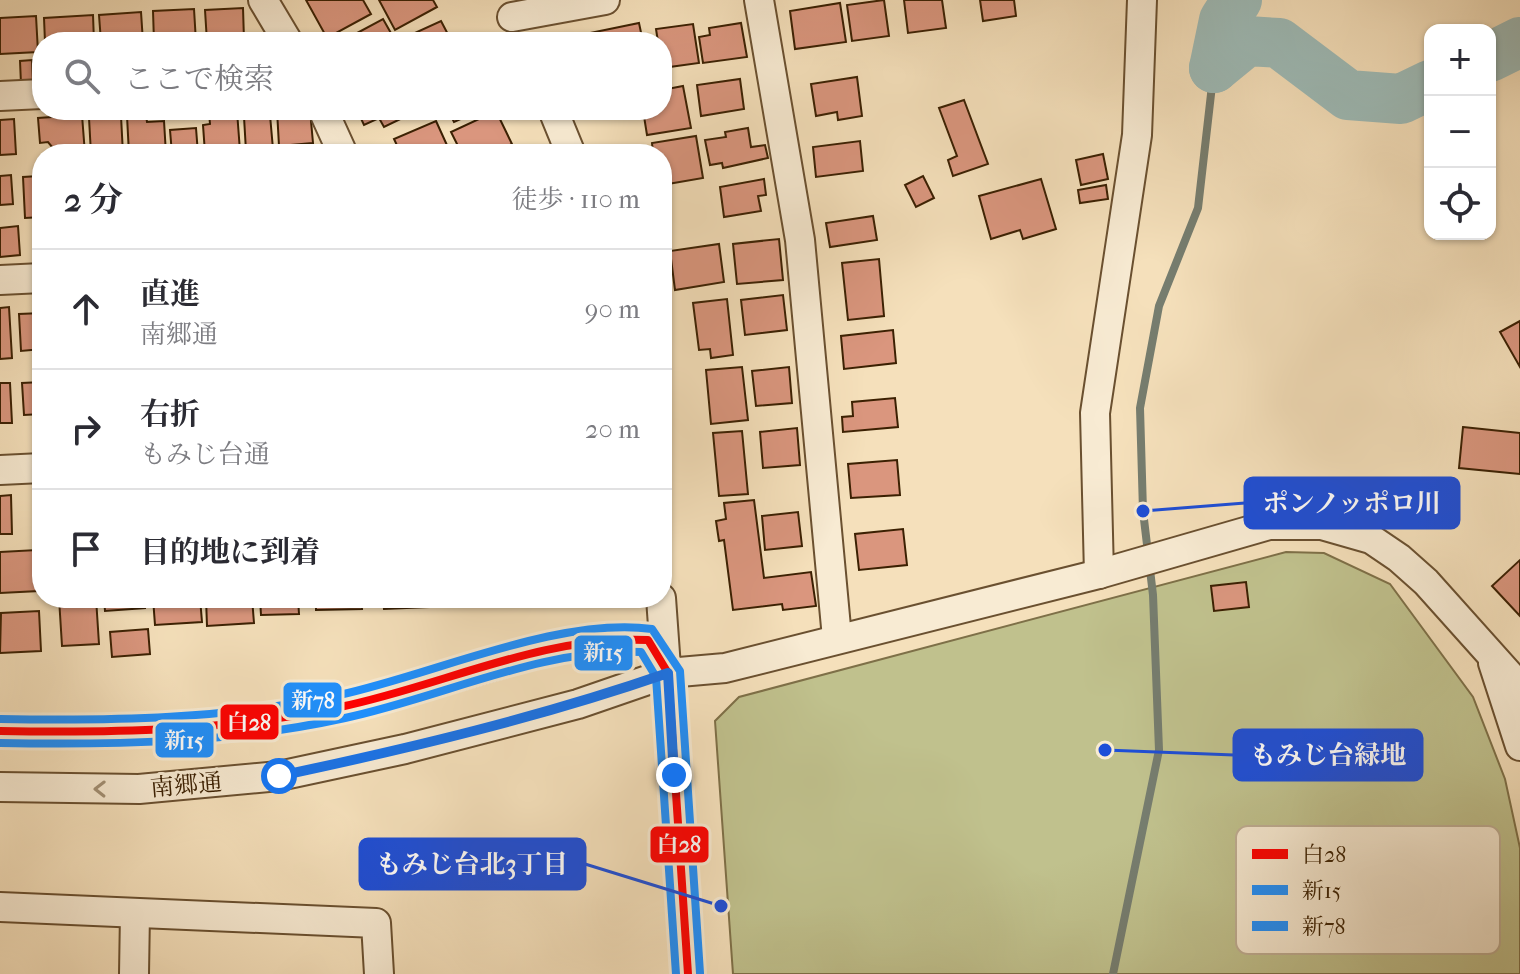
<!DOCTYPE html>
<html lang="ja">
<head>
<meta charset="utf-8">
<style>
  :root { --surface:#fff; --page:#f7f7f7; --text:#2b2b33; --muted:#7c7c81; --line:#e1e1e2 }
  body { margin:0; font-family:"IM FELL French Canon","Noto Serif JP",serif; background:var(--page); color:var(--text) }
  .controls { position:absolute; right:24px; top:24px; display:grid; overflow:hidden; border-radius:16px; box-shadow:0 2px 6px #0004 }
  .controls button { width:72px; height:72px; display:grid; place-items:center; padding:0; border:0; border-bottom:2px solid var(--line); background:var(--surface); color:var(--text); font:40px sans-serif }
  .stop { position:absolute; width:24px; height:24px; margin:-18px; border:6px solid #1a73e8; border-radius:50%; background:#fff }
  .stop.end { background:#1a73e8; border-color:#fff; box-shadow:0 2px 8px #0008 }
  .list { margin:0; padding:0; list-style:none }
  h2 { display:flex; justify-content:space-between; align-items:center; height:104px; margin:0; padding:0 32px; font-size:34px }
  h2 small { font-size:26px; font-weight:400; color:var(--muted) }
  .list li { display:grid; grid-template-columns:52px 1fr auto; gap:24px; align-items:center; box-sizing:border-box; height:120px; padding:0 32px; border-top:2px solid var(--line) }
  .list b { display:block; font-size:30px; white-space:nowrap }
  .list p { margin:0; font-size:26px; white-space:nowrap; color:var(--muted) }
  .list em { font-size:26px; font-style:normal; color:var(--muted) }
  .icon { flex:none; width:44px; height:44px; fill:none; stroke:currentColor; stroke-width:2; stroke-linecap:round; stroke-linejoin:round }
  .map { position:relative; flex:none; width:1520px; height:974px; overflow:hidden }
  .search { position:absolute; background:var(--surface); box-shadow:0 2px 6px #0004; left:32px; top:32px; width:640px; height:88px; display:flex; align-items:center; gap:20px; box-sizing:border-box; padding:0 28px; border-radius:32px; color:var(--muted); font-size:30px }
  .panel { position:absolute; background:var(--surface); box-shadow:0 2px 6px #0004; left:32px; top:144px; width:640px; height:464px; border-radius:32px }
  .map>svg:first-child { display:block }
  .green { fill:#c0c18d; stroke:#7e7048; stroke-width:2 }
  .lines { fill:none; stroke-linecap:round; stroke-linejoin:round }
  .stream { stroke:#767d6f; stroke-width:8 }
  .river { stroke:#9ebbb7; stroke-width:50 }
  .building { fill:#da967e; stroke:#3b2002; stroke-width:2 }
  .minor-casing { stroke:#6a5030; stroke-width:32 }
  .minor { stroke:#f8ebd3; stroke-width:28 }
  .bus-1-casing { stroke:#f8ebd3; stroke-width:14 }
  .bus-2-casing { stroke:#f8ebd3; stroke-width:14 }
  .bus-3-casing { stroke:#f8ebd3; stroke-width:14 }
  .bus-1 { stroke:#f00; stroke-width:8 }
  .bus-2 { stroke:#1e90ff; stroke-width:8 }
  .bus-3 { stroke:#1e90ff; stroke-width:8 }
  .oneway { stroke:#a39075 }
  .route { stroke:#1a73e8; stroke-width:10 }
  .labels { text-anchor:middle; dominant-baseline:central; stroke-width:6; stroke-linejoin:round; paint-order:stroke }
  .street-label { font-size:24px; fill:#3b2002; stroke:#f8ebd3 }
  .key { fill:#f8ebd3; stroke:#bfae94; stroke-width:2 }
  .key-label { font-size:22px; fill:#3b2002 }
  .leader { fill:none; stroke:#1d4ed8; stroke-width:3 }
  .callout-dot { fill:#1d4ed8; stroke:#f8ebd3; stroke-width:3 }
  .callout { fill:#1d4ed8; stroke:#1d4ed8; stroke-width:3 }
  .callout-label { font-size:26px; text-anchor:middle; font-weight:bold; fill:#fff }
  .line-badge { stroke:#f8ebd3; stroke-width:3 }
  .badge-label { font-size:22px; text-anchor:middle; font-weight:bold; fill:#fff }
</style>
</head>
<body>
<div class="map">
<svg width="1520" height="974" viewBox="0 0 1520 974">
  <rect width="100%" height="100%" fill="#f5e0bb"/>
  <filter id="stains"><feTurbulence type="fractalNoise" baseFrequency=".0025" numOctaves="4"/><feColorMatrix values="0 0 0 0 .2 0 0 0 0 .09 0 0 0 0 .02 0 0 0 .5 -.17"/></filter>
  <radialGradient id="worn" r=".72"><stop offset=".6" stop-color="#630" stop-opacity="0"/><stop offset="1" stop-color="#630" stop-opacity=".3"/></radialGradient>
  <path class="green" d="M1286,552L1324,553L1390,584L1473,697L1505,779L1520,848V974H733L715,721L739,697Z"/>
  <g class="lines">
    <path class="stream" d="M1113,974L1159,750L1153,595L1143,511L1140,408L1159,306L1198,208L1214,68"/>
    <g class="river">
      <path d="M1490,57L1520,42"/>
      <path d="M1214,68L1247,41L1279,43L1348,95L1401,99L1430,85"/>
      <path d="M1214,68L1224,20L1237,0"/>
    </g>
  </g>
  <g class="building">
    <path d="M306,0H363L371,14L327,38Z"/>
    <path d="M379,0H433L437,7L395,30Z"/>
    <path d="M884,0L889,36L852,41L847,5Z"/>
    <path d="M904,0H942L946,28L908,33Z"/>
    <path d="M980,0H1014L1016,16L983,21Z"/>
    <path d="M840,3L846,42L795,49L790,11Z"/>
    <path d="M243,8L244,40L207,42L205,10Z"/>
    <path d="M194,9L196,42H154L153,11Z"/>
    <path d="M141,12L143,42H101L99,15Z"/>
    <path d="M93,15L94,42H45L44,18Z"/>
    <path d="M36,16L38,52L0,54V18Z"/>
    <path d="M383,19L396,42H345L344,40Z"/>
    <path d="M441,21L452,42H408L406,37Z"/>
    <path d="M639,23L643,42H592L590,33Z"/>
    <path d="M741,23L747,57L703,63L699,37L710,35L709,28Z"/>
    <path d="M693,24L699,63L662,68V42H658L656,29Z"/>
    <path d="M32,60L33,83L21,84L20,61Z"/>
    <path d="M857,77L862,116L838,120L837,112L816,116L811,84Z"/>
    <path d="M740,79L744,109L701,116L697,85Z"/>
    <path d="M683,86L691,128L647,135L643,110H662V90Z"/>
    <path d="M964,100L988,164L953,176L948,160L957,156L939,108Z"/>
    <path d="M277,110H310L313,143L279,146Z"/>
    <path d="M357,110H419L384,127L379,118L364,125Z"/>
    <path d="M448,110H481L454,122Z"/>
    <path d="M237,111L240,151L205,153L203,125L210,124L209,113Z"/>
    <path d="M496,111L512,144L489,154H462L451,132Z"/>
    <path d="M82,115L85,154H58L48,142L40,143L38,118Z"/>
    <path d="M146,115L147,122L164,121L166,154H129L127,116Z"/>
    <path d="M270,115L273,149L246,151L244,117Z"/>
    <path d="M121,116L123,154H91L89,118Z"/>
    <path d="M14,119L16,154L0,155V120Z"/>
    <path d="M436,121L451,154H401L394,139Z"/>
    <path d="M196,128L198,154H172L170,130Z"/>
    <path d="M748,128L751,147L765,145L768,158L723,168L722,163L710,165L705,140L726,137L725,132Z"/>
    <path d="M696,136L703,178L662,185V154H649L653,153L652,143Z"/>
    <path d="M860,141L863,171L816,177L813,147Z"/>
    <path d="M1103,154L1108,179L1081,185L1076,160Z"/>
    <path d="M11,175L13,204L0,205V176Z"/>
    <path d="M39,176L42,217L25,218L23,177Z"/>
    <path d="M923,176L934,198L916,207L905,185Z"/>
    <path d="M764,179L766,195L758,196L761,211L724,217L720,187Z"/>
    <path d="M1041,179L1056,229L1023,239L1020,230L991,239L979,196Z"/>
    <path d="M1106,185L1108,199L1080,203L1078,190Z"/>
    <path d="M873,216L877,240L830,247L826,223Z"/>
    <path d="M18,226L20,255L0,257V228Z"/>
    <path d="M779,239L783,280L737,284L733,244Z"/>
    <path d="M719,244L724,282L675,290L670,251Z"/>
    <path d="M879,259L884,316L848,320L842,263Z"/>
    <path d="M783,295L787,330L745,335L741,300Z"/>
    <path d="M727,299L733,355L711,358L710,349L699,350L693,303Z"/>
    <path d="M9,307L12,358L0,359V308Z"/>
    <path d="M42,313V349L21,351L19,314Z"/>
    <path d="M1520,321V367L1500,332Z"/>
    <path d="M893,330L896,363L844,369L841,336Z"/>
    <path d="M742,367L748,420L711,424L706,370Z"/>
    <path d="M789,367L792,403L756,406L752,371Z"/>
    <path d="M42,382V414L24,415L22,383Z"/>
    <path d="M0,383H10L12,423H0Z"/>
    <path d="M895,398L898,427L843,432L842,417L853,416L852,402Z"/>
    <path d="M1463,427L1520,433V474L1459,468Z"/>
    <path d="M797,428L800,465L763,468L760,432Z"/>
    <path d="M742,431L748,494L719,496L713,433Z"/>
    <path d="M897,460L900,495L851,498L848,464Z"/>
    <path d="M11,495L12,534H0V496Z"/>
    <path d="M754,500L764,578L811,572L816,606L783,610L782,604L733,610L724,540L719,541L716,521L726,519L724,503Z"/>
    <path d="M798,512L802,546L765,550L762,516Z"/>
    <path d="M903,529L907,565L859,570L855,534Z"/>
    <path d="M37,550L39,591L0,593V552Z"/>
    <path d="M1520,560V616L1492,586Z"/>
    <path d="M1246,582L1249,607L1214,611L1211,586Z"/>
    <path d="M59,598H96L99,644L62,646Z"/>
    <path d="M104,598H144L145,608L105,611Z"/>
    <path d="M153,598H200L202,622L155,625Z"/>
    <path d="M206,598H252L254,623L207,626Z"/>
    <path d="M260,598H298L299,614L261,615Z"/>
    <path d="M316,598H361L362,609L316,610Z"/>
    <path d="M383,598H428L429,607L384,609Z"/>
    <path d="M39,611L41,651L0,653L1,613Z"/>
    <path d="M148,629L150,654L112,657L110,632Z"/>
  </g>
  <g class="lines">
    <g class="minor-casing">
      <g id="minor">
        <path d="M263,0L288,42"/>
        <path d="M759,0L800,240L837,638"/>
        <path d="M512,17L605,0"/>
        <path d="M0,96L42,94"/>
        <path d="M323,110L343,154"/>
        <path d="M553,110L571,154"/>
        <path d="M0,280L42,278"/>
        <path d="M0,470L42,468"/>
        <path d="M1099,574L1095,413L1137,135L1142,0"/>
        <path d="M661,598L688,974"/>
        <path d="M1493,663L1520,746"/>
        <path d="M0,731C109,733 214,732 322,711C374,701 424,686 475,671C532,654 588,634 648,640L668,673"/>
        <path d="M0,787L139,789L279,776L405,749L578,704L668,673L725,668L1099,574L1269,525H1322L1371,539L1399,558L1426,582L1520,687"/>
        <path d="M0,907L376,923L379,974"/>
        <path d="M134,974L135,913"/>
      </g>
    </g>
    <use href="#minor" class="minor"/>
    <g class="bus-1-casing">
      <path id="bus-1" d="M0,731C114,733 228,731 340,707C442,686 542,635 648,640L668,673L688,974"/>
    </g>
    <g class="bus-2-casing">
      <path id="bus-2" d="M0,743C116,745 232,743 345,718C440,698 544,647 641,652L656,677L676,974"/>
    </g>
    <g class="bus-3-casing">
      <path id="bus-3" d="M0,719C114,721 227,719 339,695C432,675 560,616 652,629L680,671L700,973"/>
    </g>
    <use href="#bus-1" class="bus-1"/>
    <use href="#bus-2" class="bus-2"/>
    <use href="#bus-3" class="bus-3"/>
  </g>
  <defs><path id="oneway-chevron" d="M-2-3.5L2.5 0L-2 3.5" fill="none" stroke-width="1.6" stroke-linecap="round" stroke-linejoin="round" transform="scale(2)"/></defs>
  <use class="oneway" href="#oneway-chevron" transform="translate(100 789) rotate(-179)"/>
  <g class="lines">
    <path class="route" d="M279,776C411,748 541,717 668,673L674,775"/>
  </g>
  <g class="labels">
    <g class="street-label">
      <text transform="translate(186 785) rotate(-5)">南郷通</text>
    </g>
  </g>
  <rect x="1236" y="826" width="264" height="128" rx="12" class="key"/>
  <rect x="1252" y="849" width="36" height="10" fill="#f00"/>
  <rect x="1252" y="885" width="36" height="10" fill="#1e90ff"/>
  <rect x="1252" y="921" width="36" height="10" fill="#1e90ff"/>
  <g class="key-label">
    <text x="1302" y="862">白28</text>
    <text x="1302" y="898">新15</text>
    <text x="1302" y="934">新78</text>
  </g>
  <path class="leader" d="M1143 511L1245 503M1105 750L1234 755M721 906L585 864"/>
  <g class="callout-dot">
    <circle cx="1143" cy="511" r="8"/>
    <circle cx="1105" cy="750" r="8"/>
    <circle cx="721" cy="906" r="8"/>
  </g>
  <g class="callout">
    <rect x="1245" y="478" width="214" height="50" rx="8"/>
    <rect x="1234" y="730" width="188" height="50" rx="8"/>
    <rect x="360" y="839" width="225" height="50" rx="8"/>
  </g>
  <g class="callout-label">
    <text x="1352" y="512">ポンノッポロ川</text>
    <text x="1328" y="764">もみじ台緑地</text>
    <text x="472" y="873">もみじ台北3丁目</text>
  </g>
  <g class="line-badge">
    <rect x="573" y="634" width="61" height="38" rx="8" fill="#1e90ff"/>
    <rect x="282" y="681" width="61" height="38" rx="8" fill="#1e90ff"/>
    <rect x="219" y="703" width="61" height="38" rx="8" fill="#f00"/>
    <rect x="154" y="721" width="61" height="38" rx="8" fill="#1e90ff"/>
    <rect x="649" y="825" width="61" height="39" rx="8" fill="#f00"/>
  </g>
  <g class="badge-label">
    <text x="603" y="660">新15</text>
    <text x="313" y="708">新78</text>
    <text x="249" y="730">白28</text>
    <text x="184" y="748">新15</text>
    <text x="679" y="852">白28</text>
  </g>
  <rect width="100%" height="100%" filter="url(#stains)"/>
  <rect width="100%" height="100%" fill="url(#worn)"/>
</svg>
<div class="controls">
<button>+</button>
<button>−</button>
<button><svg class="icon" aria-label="locate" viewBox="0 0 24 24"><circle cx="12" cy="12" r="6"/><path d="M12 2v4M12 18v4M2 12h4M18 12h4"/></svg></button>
</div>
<div class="stop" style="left:279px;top:776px"></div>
<div class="stop end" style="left:674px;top:775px"></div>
<div class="search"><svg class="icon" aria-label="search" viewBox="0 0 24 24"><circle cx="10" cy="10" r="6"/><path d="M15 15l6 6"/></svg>ここで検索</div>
<section class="panel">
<h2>2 分<small>徒歩 · 110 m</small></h2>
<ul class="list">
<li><svg class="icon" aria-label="ahead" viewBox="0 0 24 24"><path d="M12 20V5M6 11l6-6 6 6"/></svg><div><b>直進</b><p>南郷通</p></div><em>90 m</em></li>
<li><svg class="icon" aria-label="right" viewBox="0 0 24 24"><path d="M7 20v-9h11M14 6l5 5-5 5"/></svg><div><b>右折</b><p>もみじ台通</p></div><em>20 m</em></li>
<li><svg class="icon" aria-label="arrive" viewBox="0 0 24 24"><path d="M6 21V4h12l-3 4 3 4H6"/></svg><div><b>目的地に到着</b></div></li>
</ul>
</section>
</div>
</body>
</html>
